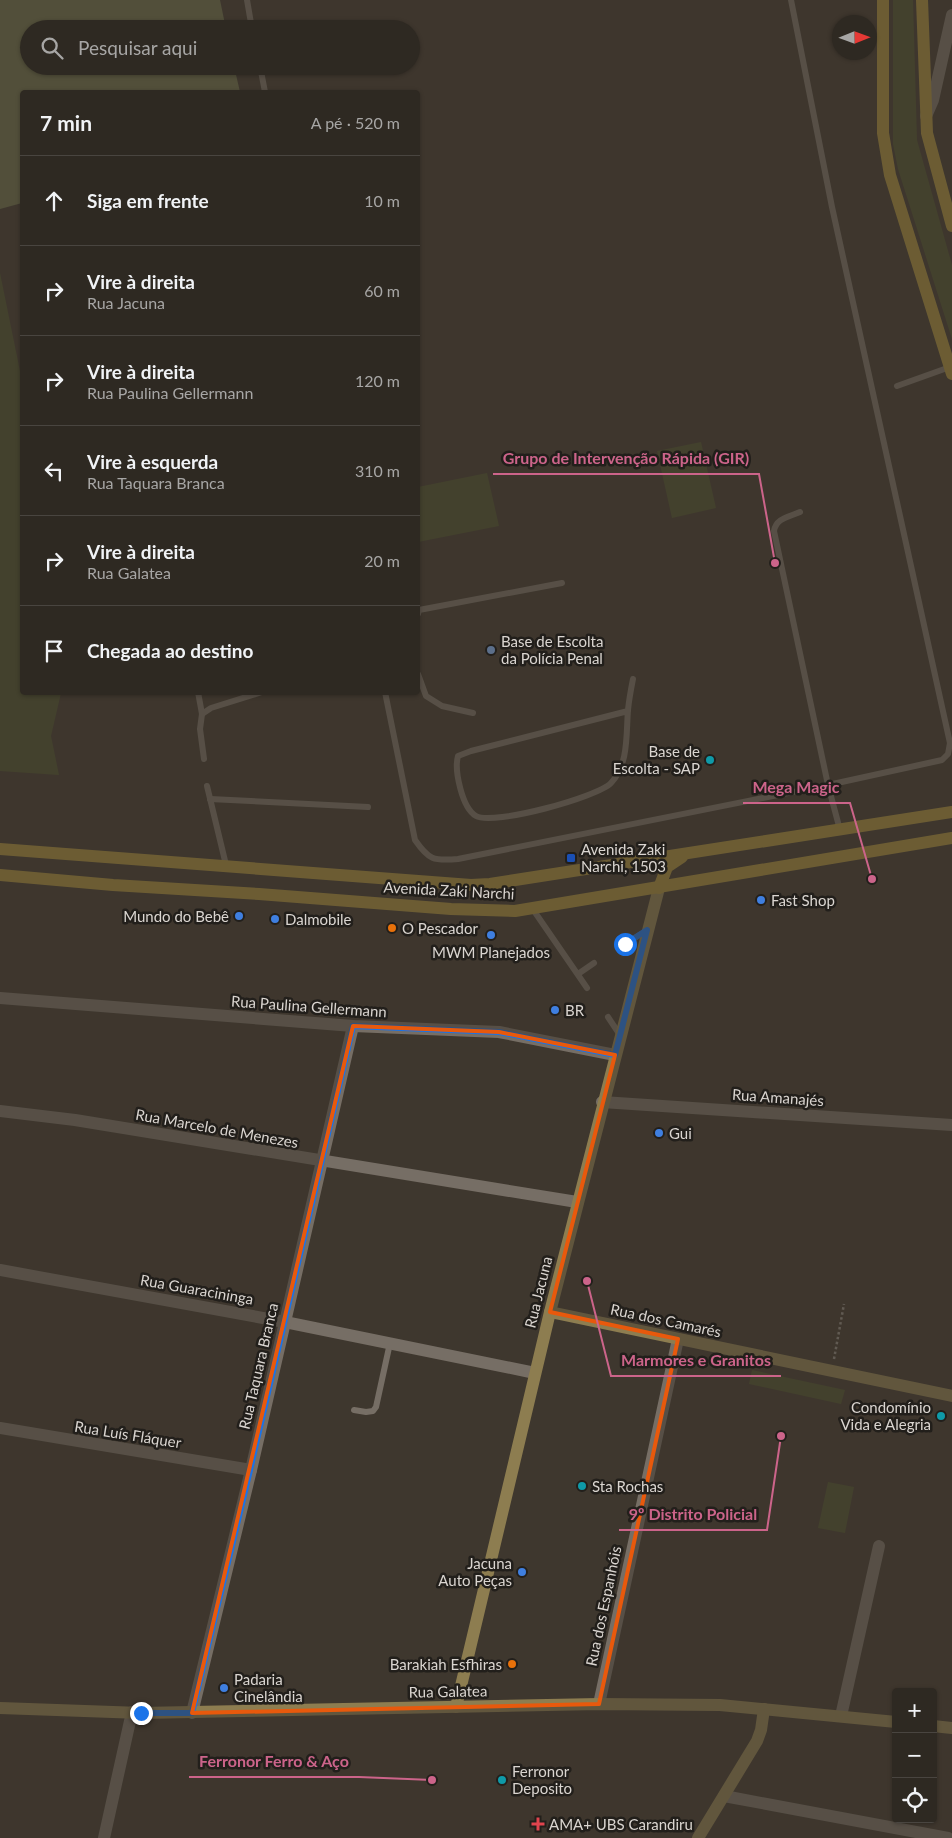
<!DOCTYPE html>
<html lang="pt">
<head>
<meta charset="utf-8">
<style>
  :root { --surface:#2e2922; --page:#36312a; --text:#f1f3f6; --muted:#a7a6a5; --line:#494540 }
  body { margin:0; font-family:Lato,sans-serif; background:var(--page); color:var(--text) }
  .controls { position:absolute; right:15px; bottom:15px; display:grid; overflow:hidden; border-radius:5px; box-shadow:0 1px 4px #0004 }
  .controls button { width:45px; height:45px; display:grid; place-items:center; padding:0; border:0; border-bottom:1px solid var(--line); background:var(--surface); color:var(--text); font:25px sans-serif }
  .compass { position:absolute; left:832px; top:15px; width:45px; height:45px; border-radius:50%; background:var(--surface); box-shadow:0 1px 4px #0004; rotate:89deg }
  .stop { position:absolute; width:15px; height:15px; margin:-11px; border:4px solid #1a73e8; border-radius:50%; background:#fff }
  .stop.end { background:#1a73e8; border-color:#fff; box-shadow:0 1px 5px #0008 }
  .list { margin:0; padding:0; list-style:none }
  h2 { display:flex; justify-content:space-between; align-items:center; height:65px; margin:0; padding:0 20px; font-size:21px }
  h2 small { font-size:16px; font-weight:400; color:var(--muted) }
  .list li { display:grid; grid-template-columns:32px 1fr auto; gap:15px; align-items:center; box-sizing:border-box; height:90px; padding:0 20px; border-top:1px solid var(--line) }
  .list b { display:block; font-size:19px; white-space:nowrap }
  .list p { margin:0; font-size:16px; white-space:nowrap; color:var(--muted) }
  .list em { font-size:16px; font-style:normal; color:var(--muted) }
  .icon { flex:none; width:28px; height:28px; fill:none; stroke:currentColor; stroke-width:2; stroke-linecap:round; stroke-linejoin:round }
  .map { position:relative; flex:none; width:952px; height:1838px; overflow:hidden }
  .search { position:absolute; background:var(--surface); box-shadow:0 1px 4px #0004; left:20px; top:20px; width:400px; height:55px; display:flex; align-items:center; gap:12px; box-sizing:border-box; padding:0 18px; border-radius:28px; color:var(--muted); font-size:19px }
  .panel { position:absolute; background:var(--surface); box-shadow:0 1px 4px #0004; left:20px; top:90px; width:400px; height:605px; border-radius:5px }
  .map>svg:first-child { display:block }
  .green { fill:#4b4f2d }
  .forest { fill:#6a6e4a }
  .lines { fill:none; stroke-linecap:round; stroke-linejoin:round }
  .path { stroke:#8c867f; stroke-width:2.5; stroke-dasharray:2.5 2.5; stroke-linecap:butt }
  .lane { stroke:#766e65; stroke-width:6 }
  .street { stroke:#766e65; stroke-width:12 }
  .secondary { stroke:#8d7d50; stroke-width:12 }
  .primary { stroke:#a58b3b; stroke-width:12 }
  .route { stroke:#1a73e8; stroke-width:6 }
  .marked { fill:none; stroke:#e8590c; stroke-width:4; stroke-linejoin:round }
  .service-dot { fill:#5c6f8a; stroke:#221f1b; stroke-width:2 }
  .culture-dot { fill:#0f9aa8; stroke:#221f1b; stroke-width:2 }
  .transit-dot { fill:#1a4fb4; stroke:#221f1b; stroke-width:2 }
  .shop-dot { fill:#3f7fe0; stroke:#221f1b; stroke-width:2 }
  .food-dot { fill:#e8710a; stroke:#221f1b; stroke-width:2 }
  .health-dot { fill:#e0444e; stroke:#221f1b; stroke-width:2 }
  .labels { text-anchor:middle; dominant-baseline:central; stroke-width:5; stroke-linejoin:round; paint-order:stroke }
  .poi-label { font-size:15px; fill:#dad5d0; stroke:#221f1b; text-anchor:start }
  .street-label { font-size:15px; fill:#dad5d0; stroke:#221f1b }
  .leader { fill:none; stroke:#cc648a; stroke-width:2 }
  .callout-dot { fill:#cc648a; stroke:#221f1b; stroke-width:2 }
  .callout-label { font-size:16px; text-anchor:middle; font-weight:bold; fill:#cc648a; stroke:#221f1b; stroke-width:5; stroke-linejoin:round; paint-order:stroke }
</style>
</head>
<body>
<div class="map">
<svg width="952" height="1838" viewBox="0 0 952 1838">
  <rect width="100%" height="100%" fill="#3e372e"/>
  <g class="green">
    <path d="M893,0H913L917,140L952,265V339L898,169L893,144Z"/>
    <path d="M0,273L22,381V692L61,693L51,736L59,775L0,771Z"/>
    <path d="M701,442L716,508L672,518L657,451Z"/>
    <path d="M487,473L499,526L418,542V487Z"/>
    <path d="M752,1370L845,1390L841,1404L749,1384Z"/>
    <path d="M828,1482L854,1487L845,1533L818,1528Z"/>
  </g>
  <path class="forest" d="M0,0H220L226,29H29V66H234L240,92H22V203L0,209Z"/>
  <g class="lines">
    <path class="path" d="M834,1359L844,1304"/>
    <g class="lane">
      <path d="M247,0L252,29"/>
      <path d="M260,66L265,92"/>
      <path d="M897,386L950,367"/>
      <path d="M800,512C789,517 776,518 774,531L828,785L840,830"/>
      <path d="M418,614L419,610L562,583"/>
      <path d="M418,674L426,696L442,706L473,713"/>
      <path d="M198,692L202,714"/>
      <path d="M385,692L415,840C429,860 433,861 458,859L828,785L942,760L948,754L950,743L832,207L791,0"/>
      <path d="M628,711L471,751L458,756C454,770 462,808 476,816C493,826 598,797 611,783C629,764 626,734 628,710C629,700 631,689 633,679"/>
      <path d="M204,759L200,729L202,714L211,708L262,692"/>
      <path d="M207,786L226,865"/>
      <path d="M210,799L368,807"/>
      <path d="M532,908L587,988"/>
      <path d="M625,944L646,931"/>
      <path d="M578,974L594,963"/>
      <path d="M608,1017L620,1035"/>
      <path d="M354,1410L366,1412L373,1411L376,1407L390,1343"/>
    </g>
    <g class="street">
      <path d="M926,116L933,100L952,15"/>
      <path d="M0,998L353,1026L499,1032L615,1055"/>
      <path d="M602,1102L952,1125"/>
      <path d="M0,1111L75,1120L577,1202"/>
      <path d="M0,1270L285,1322L535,1373"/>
      <path d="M0,1428L251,1470"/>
      <path d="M599,1704L678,1339"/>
      <path d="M192,1713L251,1470L353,1026"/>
      <path d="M841,1716L879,1546"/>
      <path d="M724,1796L948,1838"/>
      <path d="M104,1838L132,1712"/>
    </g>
    <g class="secondary">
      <path d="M550,1312L952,1396"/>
      <path d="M456,1707L550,1312L659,888"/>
      <path d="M0,1708L141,1713L599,1704L720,1705L896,1722"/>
      <path d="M933,1726L952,1728"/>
      <path d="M698,1838L757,1741L761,1730L764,1709"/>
    </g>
    <g class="primary">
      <path d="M883,0V133L890,175L952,374"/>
      <path d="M922,0L927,133L952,226"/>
      <path d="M0,849L471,885L490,884L952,812"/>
      <path d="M0,875L113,885L259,894L451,909L515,911L952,838"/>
      <path d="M659,888L667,867L682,857"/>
    </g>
  </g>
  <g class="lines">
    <path class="route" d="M141,1713H192L250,1470L353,1026L499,1032L615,1055L647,930L625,944"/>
  </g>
  <path d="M0 0H952V1838H0ZM353,1026L499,1032L615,1055L550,1312L678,1339L599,1704L192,1713Z" fill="#3e372e" fill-opacity=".55" fill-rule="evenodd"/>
  <path class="marked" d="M353,1026L499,1032L615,1055L550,1312L678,1339L599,1704L192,1713Z"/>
  <circle class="service-dot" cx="491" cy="650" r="5"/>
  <g class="culture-dot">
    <circle cx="710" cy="760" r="5"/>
    <circle cx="941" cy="1416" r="5"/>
    <circle cx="582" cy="1486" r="5"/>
    <circle cx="502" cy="1780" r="5"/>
  </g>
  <rect class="transit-dot" x="566" y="853" width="10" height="10" rx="2.5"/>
  <g class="shop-dot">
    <circle cx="761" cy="900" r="5"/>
    <circle cx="239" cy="916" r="5"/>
    <circle cx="275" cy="919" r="5"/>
    <circle cx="491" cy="935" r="5"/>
    <circle cx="555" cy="1010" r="5"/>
    <circle cx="659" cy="1133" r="5"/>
    <circle cx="522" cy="1572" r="5"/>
    <circle cx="224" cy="1688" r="5"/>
  </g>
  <g class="food-dot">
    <circle cx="392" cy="928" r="5"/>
    <circle cx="512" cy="1664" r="5"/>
  </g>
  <path class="health-dot" d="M535.5 1816.5h5v5h5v5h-5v5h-5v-5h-5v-5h5z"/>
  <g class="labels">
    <g class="poi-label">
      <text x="501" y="641">Base de Escolta<tspan x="501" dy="17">da Polícia Penal</tspan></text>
      <text x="700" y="751" text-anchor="end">Base de<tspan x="700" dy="17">Escolta - SAP</tspan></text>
      <text x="581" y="849">Avenida Zaki<tspan x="581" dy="17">Narchi, 1503</tspan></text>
      <text x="771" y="900">Fast Shop</text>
      <text x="229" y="916" text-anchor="end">Mundo do Bebê</text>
      <text x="285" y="919">Dalmobile</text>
      <text x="402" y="928">O Pescador</text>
      <text x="491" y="952" text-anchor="middle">MWM Planejados</text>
      <text x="565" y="1010">BR</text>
      <text x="669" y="1133">Gui</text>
      <text x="931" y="1407" text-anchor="end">Condomínio<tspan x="931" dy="17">Vida e Alegria</tspan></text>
      <text x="592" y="1486">Sta Rochas</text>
      <text x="512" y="1563" text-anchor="end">Jacuna<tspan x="512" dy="17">Auto Peças</tspan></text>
      <text x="502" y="1664" text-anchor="end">Barakiah Esfhiras</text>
      <text x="234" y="1679">Padaria<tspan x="234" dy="17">Cinelândia</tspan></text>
      <text x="512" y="1771">Ferronor<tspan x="512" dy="17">Deposito</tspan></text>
      <text x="549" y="1824">AMA+ UBS Carandiru</text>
    </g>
    <g class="street-label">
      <text transform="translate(449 890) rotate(3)">Avenida Zaki Narchi</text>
      <text transform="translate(309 1006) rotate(4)">Rua Paulina Gellermann</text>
      <text transform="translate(778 1097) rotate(4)">Rua Amanajés</text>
      <text transform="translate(217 1128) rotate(10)">Rua Marcelo de Menezes</text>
      <text transform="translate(197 1289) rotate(10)">Rua Guaracininga</text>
      <text transform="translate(538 1292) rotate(-76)">Rua Jacuna</text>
      <text transform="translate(666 1320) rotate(12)">Rua dos Camarés</text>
      <text transform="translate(258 1366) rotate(-77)">Rua Taquara Branca</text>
      <text transform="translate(128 1434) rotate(9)">Rua Luís Fláquer</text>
      <text transform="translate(603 1606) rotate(-78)">Rua dos Espanhóis</text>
      <text transform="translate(448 1691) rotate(-1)">Rua Galatea</text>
    </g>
  </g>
  <path class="leader" d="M775 563L759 474H493M872 879L850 803H743M587 1281L611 1376H781M781 1436L767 1530H619M432 1780L359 1777H189"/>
  <g class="callout-dot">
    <circle cx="775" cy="563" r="5"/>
    <circle cx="872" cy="879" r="5"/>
    <circle cx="587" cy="1281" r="5"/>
    <circle cx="781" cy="1436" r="5"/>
    <circle cx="432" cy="1780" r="5"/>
  </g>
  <g class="callout-label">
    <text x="626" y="464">Grupo de Intervenção Rápida (GIR)</text>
    <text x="796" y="793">Mega Magic</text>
    <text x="696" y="1366">Marmores e Granitos</text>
    <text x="693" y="1520">9º Distrito Policial</text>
    <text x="274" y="1767">Ferronor Ferro &amp; Aço</text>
  </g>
</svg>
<div class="controls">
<button>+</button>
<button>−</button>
<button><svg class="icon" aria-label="locate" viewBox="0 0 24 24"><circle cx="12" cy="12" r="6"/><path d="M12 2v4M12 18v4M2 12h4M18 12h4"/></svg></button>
</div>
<svg class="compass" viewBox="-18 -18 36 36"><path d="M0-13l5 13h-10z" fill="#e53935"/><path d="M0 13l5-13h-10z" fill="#a7a6a5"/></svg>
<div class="stop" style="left:625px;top:944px"></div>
<div class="stop end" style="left:141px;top:1713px"></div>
<div class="search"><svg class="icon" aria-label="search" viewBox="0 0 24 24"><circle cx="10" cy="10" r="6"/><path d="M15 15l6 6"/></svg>Pesquisar aqui</div>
<section class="panel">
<h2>7 min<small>A pé · 520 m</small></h2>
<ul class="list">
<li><svg class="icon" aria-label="ahead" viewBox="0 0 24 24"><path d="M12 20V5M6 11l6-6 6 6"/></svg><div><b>Siga em frente</b></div><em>10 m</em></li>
<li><svg class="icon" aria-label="right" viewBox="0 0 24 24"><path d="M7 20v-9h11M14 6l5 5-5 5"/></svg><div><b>Vire à direita</b><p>Rua Jacuna</p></div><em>60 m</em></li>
<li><svg class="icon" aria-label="right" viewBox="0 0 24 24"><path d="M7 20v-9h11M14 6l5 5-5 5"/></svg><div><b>Vire à direita</b><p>Rua Paulina Gellermann</p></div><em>120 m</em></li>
<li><svg class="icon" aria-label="left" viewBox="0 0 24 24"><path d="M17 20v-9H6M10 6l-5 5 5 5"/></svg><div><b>Vire à esquerda</b><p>Rua Taquara Branca</p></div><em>310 m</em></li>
<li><svg class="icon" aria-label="right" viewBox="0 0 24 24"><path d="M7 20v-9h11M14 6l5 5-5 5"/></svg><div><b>Vire à direita</b><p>Rua Galatea</p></div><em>20 m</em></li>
<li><svg class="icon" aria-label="arrive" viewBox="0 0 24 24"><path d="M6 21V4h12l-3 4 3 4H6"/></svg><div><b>Chegada ao destino</b></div></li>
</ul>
</section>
</div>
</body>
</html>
